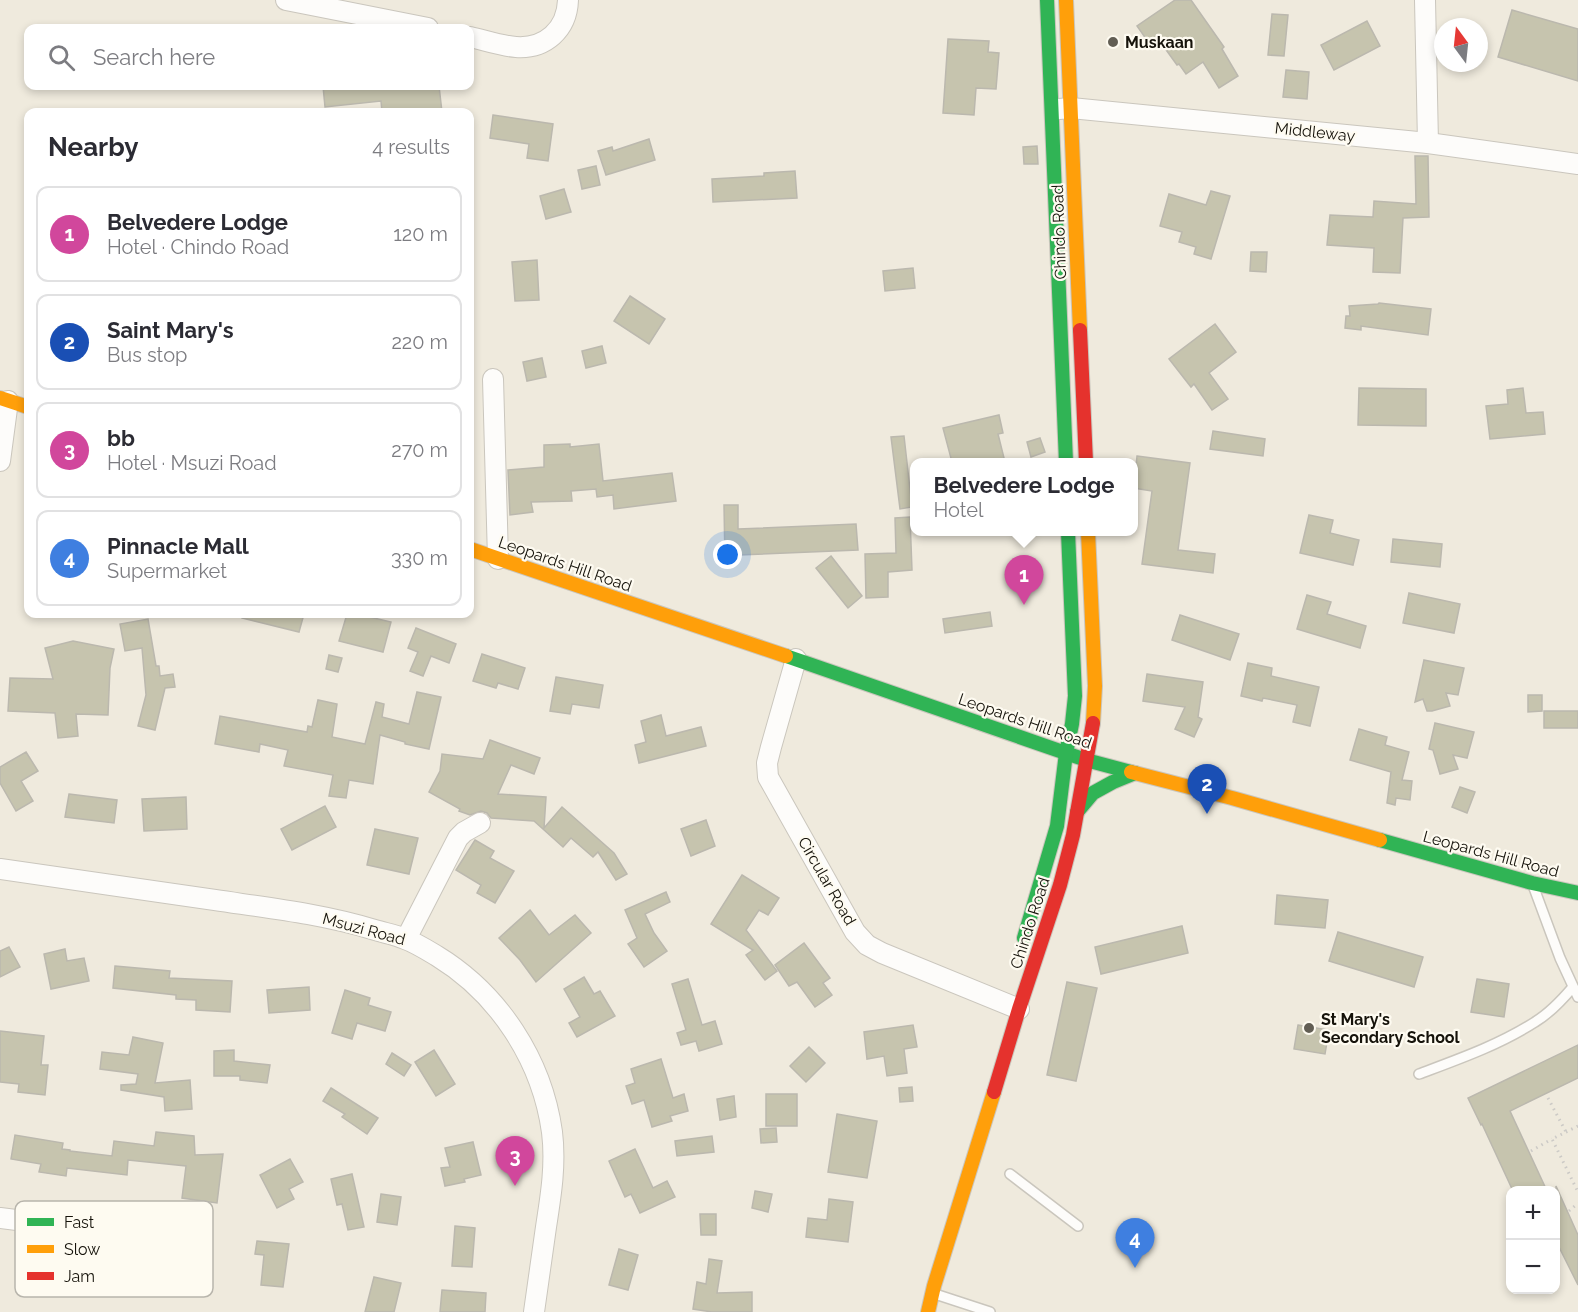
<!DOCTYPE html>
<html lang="en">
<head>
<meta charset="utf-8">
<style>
  :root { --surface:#fff; --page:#f7f7f7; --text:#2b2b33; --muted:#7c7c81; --line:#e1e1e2; --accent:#d93025 }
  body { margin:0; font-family:Raleway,sans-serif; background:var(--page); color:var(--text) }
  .controls { position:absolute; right:18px; bottom:18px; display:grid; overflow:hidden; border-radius:12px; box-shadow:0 3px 9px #0003 }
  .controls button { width:54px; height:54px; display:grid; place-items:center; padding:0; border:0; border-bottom:2px solid var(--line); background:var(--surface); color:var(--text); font:30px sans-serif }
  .compass { position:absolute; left:1434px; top:18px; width:54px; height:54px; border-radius:50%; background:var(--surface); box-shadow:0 3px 9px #0003; rotate:345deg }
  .you { position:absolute; left:728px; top:555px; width:21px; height:21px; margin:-15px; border:4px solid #fff; border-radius:50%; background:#1a73e8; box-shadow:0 0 0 9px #1a73e833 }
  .badge { display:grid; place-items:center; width:39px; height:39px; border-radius:50%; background:var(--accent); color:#fff; font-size:20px; font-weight:700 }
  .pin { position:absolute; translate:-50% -50px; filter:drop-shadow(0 2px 3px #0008) }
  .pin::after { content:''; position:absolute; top:32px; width:21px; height:18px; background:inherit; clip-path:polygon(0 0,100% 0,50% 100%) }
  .popup { position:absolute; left:910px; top:458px; width:228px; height:78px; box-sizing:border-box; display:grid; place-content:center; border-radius:12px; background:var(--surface); filter:drop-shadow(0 2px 4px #0005); font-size:20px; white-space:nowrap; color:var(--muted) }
  .popup b { font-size:22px; color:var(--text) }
  .popup::after { content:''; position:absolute; left:50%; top:100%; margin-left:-12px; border:12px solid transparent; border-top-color:var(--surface) }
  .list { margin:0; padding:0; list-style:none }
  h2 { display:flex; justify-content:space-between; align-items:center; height:78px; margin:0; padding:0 24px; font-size:26px }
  h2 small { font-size:20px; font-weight:400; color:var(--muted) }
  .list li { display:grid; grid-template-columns:39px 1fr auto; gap:18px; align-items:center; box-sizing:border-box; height:96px; margin:0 12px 12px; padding:0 12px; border:2px solid var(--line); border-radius:12px }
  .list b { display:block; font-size:22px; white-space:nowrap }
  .list p { margin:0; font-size:20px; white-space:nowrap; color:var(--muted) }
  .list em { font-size:20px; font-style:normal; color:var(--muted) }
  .icon { flex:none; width:33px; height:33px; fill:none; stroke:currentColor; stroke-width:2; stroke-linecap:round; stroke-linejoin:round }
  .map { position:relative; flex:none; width:1578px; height:1312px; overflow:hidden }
  .search { position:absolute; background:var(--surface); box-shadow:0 3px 9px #0003; left:24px; top:24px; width:450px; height:66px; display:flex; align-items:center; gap:15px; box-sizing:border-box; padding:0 21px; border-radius:12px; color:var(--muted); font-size:22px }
  .panel { position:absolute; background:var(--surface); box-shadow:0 3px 9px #0003; left:24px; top:108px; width:450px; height:510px; border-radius:12px }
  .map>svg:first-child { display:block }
  .building { fill:#c6c4ae; stroke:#bbb8ae; stroke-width:1.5 }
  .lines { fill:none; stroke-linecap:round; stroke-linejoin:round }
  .lane-casing { stroke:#cac6bd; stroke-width:12 }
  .street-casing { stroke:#cac6bd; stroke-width:22 }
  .fast-casing { stroke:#cac6bd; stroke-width:16 }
  .slow-casing { stroke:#cac6bd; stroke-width:16 }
  .jam-casing { stroke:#cac6bd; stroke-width:16 }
  .path { stroke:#cccac6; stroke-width:3; stroke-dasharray:1.5 4.5; stroke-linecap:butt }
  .lane { stroke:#fdfcfa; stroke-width:9 }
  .street { stroke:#fdfcfa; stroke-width:20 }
  .fast { stroke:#30b455; stroke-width:14 }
  .slow { stroke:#ff9f0a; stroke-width:14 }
  .jam { stroke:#e5322d; stroke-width:14 }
  .poi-dot { fill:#625e54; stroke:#fefbf1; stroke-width:2 }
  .labels { text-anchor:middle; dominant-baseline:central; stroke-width:4.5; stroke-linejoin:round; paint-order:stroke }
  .poi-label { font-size:16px; font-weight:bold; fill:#16130b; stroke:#fefbf1; text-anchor:start }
  .street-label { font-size:16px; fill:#16130b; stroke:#fefbf1 }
  .key { fill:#fefbf1; stroke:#b8b5ac; stroke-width:1.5 }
  .key-label { font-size:16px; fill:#16130b }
</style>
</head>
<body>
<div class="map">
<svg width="1578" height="1312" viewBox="0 0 1578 1312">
  <rect width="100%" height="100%" fill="#efeadd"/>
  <g class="building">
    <path d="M1175,0H1191L1224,47L1222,49L1238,76L1219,88L1203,62L1186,74L1179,64L1177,65L1159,40L1151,46L1137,26Z"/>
    <path d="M1512,10L1578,29V81L1498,57Z"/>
    <path d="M1272,14L1288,15L1284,56L1268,55Z"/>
    <path d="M1367,21L1380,46L1334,70L1321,45Z"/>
    <path d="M948,39L989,41L988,52L999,53L996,89L976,88L974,115L943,113Z"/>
    <path d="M1286,70L1309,72L1307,99L1283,97Z"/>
    <path d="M323,86H439L442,112H382L381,101L325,107Z"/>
    <path d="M493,115L553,124L548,161L527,158L529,144L490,138Z"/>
    <path d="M649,139L655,160L606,175L598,151L612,147L613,151Z"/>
    <path d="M1037,146L1038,164H1024L1023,147Z"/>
    <path d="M1415,156H1428L1429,217L1403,218L1400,273L1373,272L1374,248L1327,245L1330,215L1373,217L1374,201L1416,204Z"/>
    <path d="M596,166L600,185L582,189L578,170Z"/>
    <path d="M795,171L797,198L713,202L712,179L764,176V173Z"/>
    <path d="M564,189L571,212L546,219L540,196Z"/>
    <path d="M1211,191L1230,196L1211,259L1194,254L1196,247L1179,242L1182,232L1160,226L1169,194L1206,205Z"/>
    <path d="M1251,252H1267L1266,272L1250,271Z"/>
    <path d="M537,260L539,300L515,301L512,262Z"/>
    <path d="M913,268L915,288L885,291L883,271Z"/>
    <path d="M630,296L665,319L649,344L614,321Z"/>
    <path d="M1379,303L1431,309L1428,335L1361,326V330L1345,328L1346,316H1350L1349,306L1378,304Z"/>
    <path d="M1215,324L1236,352L1209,373L1228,399L1212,410L1194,384L1191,387L1169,359Z"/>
    <path d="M602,346L606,363L586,368L582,351Z"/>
    <path d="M542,358L546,377L527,381L523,362Z"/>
    <path d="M1359,388L1426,389V426L1358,425Z"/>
    <path d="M1523,388L1526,413L1543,412L1545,434L1490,439L1486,406L1508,404L1507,390Z"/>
    <path d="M999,415L1003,433L998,434L1005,462H952L943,428Z"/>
    <path d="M1213,431L1265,439L1263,456L1210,449Z"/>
    <path d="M904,436L912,507L900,509L891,437Z"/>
    <path d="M1040,438L1045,452L1031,457L1027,442Z"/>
    <path d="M570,444V447L599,444L603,481L672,473L676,501L614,509L613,495L597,497L596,489L571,491L572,501L531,502L533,512L510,515L508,470L544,467V445Z"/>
    <path d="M1137,456L1190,463L1178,550L1215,554L1213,573L1142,564L1152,491L1134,488Z"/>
    <path d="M724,505H738V529L856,524L858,550L739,555V561L725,562Z"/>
    <path d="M1309,515L1333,520L1330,533L1359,540L1353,565L1300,553Z"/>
    <path d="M910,517L912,570L888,572V597L866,598L865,554L896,553L895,518Z"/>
    <path d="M1393,539L1442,544L1440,567L1391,562Z"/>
    <path d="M831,556L862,596L848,608L816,568Z"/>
    <path d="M1409,593L1460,604L1454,633L1403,623Z"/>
    <path d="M1307,595L1331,602L1327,614L1366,626L1360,648L1297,629Z"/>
    <path d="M990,612L992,626L945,633L943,619Z"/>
    <path d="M243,614H304L299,632L242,618Z"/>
    <path d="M347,614H357L391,622L383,652L339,641Z"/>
    <path d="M1180,615L1239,634L1230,660L1172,640Z"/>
    <path d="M148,619L156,666H159L160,676L173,674L175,687L165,688L155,730L138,726L146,695L142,648L125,651L120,624Z"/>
    <path d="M416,628L456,644L449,663L431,656L423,676L410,671L418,652L408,648Z"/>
    <path d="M73,641L114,649L110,668L108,715L76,714L78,736L58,738L55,713L8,711L10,678L53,679L45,648Z"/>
    <path d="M482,654L525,668L518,689L498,683L496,688L473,681Z"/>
    <path d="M329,655L342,658L338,672L326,669Z"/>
    <path d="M1424,660L1464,668L1458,695L1446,693L1450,706L1432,711H1427L1423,699L1415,702Z"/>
    <path d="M1248,663L1272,668L1271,676L1319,687L1310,726L1293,722L1297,705L1263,698L1262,701L1241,696Z"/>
    <path d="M1147,674L1203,682L1198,717L1202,719L1194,737L1175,729L1185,707L1143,701Z"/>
    <path d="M556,677L603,685L599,708L572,704L570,714L550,711Z"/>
    <path d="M417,692L441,697L429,749L405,744V742L380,735L373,784L349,780L346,798L329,796L333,775L284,766L288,750L260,744L259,752L215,744L220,716L307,732L308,726L312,727L318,700L337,704L332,737L365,744L376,702L384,704L382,717L409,724Z"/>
    <path d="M1528,695H1542V711L1528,712Z"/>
    <rect x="1544" y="711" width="34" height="17"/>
    <path d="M661,715L666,736L701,727L706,746L639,763L635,745L646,742L641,721Z"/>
    <path d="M1435,723L1474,732L1467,758L1453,755L1458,769L1440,774L1433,750L1429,749Z"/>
    <path d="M1359,729L1387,737L1385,745L1409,752L1402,780L1412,781L1410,800L1396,798L1395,805L1387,803L1391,772L1350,760Z"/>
    <path d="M490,740L540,758L534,774L511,765L498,794L546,797L544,828L562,807L614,853L627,874L616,880L598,852L593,857L571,838L563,847L534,821L491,818L487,813L481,811L470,815L459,811L460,809L429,792L440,771L442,754L483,759Z"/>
    <path d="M26,752L38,771L21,781L33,801L16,811L0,783V767Z"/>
    <path d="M1460,787L1475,792L1467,813L1452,807Z"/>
    <path d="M69,794L117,800L114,823L65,817Z"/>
    <path d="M186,797L187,829L144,831L142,799Z"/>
    <path d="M325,806L336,827L292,850L281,829Z"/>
    <path d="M706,820L715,846L691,856L681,829Z"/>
    <path d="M375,829L418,838L409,874L367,865Z"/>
    <path d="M475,840L494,851L490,858L514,871L495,903L477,893L481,885L456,870Z"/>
    <path d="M742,875L779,898L768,915L759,910L746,930L777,971L765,980L746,955L753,950L711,924Z"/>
    <path d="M666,892L670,902L645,914L654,933L667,951L644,967L628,944L637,938L625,910Z"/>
    <path d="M1277,895L1328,900L1325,928L1275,924Z"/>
    <path d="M530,910L549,935L575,915L591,933L536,982L520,960L499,938Z"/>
    <path d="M1182,926L1188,953L1101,974L1095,947Z"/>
    <path d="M1338,932L1423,957L1414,987L1329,961Z"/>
    <path d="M804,943L830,978L823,983L832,995L815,1007L797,982L789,986L775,965Z"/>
    <path d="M9,947L20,967L0,977V951Z"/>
    <path d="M65,949L67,961L84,958L89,981L51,989L44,954Z"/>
    <path d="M115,966L170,971L169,978L232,981L230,1012L196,1010V1000L176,999V995L113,988Z"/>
    <path d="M584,977L594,994L600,991L615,1016L577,1037L569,1023L580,1017L564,989Z"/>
    <path d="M688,979L702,1025L715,1021L722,1044L699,1051L696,1041L681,1045L677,1033L686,1030L672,984Z"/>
    <path d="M1477,979L1509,984L1504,1017L1471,1012Z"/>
    <path d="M1067,982L1097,988L1076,1081L1047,1075Z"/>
    <path d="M309,987L310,1010L269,1013L267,990Z"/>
    <path d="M345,990L370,998L368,1005L391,1012L385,1031L357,1023L352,1039L332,1033Z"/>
    <path d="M913,1025L917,1047L904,1049L907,1073L887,1076L884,1056L867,1059L864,1032Z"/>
    <path d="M1298,1025L1329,1030L1325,1054L1294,1049Z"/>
    <path d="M0,1031L44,1036L41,1065H48L45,1095L18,1092L19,1084L0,1082Z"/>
    <path d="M133,1037L163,1043L155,1083L190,1080L192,1109L165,1111L164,1097L121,1090V1085L136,1084L138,1074L100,1069L102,1052L129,1055Z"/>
    <path d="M1578,1045V1078L1510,1111L1547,1191H1513L1482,1124L1481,1125L1468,1098Z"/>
    <path d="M809,1047L825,1063L806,1082L790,1066Z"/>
    <path d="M234,1050V1061L270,1065L267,1083L240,1080V1076H214V1051Z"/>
    <path d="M434,1050L455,1084L436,1096L415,1062Z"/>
    <path d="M392,1053L411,1065L404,1076L386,1064Z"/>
    <path d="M661,1059L673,1098L684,1094L688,1111L670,1116L672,1121L652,1127L644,1100L632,1104L626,1086L635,1083L631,1069Z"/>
    <path d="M912,1087L913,1101L900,1102L899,1088Z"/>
    <path d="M331,1088L378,1118L367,1134L342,1117L345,1114L323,1101Z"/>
    <rect x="766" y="1094" width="31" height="32"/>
    <path d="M734,1096L736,1117L720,1120L717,1099Z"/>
    <path d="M837,1114L877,1121L867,1178L828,1172Z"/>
    <path d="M776,1128L777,1142L761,1143L760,1129Z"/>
    <path d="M156,1132L194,1136L195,1155L223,1154L217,1203L182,1198L186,1166L128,1160L127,1175L67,1168L66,1176L39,1172L41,1164L11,1159L15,1135L63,1143L62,1149L70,1150V1151L112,1156L114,1141L154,1146Z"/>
    <path d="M712,1136L714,1152L677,1156L675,1141Z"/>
    <path d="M473,1142L481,1175L464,1179L465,1182L445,1186L441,1168L450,1167L445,1148Z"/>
    <path d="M635,1149L653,1188L667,1181L675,1197L640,1213L631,1194L625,1197L609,1161Z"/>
    <path d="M290,1159L303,1182L289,1189L294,1199L277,1208L260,1175Z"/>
    <path d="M352,1174L364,1227L348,1230L342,1204L337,1205L331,1179Z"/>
    <path d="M1556,1186L1578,1235V1285L1556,1241Z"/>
    <path d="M755,1191L772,1194L768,1212L752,1208Z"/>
    <path d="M381,1194L401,1197L397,1225L377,1222Z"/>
    <path d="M829,1199L853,1202L848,1242L806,1237L808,1218L827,1220Z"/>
    <path d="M700,1214H716V1235H701Z"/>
    <path d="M455,1226L475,1228L472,1267L452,1266Z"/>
    <path d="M257,1241L289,1244L283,1287L261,1285L264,1255L255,1254Z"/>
    <path d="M619,1249L638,1255L628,1290L609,1285Z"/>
    <path d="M709,1259L722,1261L717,1293L752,1292V1312H712L693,1309L697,1282L706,1284Z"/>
    <path d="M374,1277L401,1283L394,1312H365Z"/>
    <path d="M442,1290L486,1293L485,1312H440Z"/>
  </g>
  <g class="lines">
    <g class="lane-casing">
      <g id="lane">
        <path d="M1534,888L1560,958L1578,997"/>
        <path d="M1419,1074C1459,1059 1499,1045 1535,1022C1550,1013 1562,1000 1573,987"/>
        <path d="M1010,1174L1078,1226"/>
        <path d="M935,1294L990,1312"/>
      </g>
    </g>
    <g class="street-casing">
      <g id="street">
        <path d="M286,0L428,28"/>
        <path d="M1425,0L1428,143"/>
        <path d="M470,37C484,40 501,46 516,47C545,49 567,30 568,0"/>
        <path d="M1059,109L1071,108L1428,143L1578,164"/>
        <path d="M493,379L498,559"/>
        <path d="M0,461L8,401"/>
        <path d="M796,659L771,747L767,763L768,777L855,932L867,945L882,953L1019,1009"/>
        <path d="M0,869C72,879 143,890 215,900C269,908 323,914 375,930C385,933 396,935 405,939C416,943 427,950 437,956C499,994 542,1060 552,1132C556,1164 551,1195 546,1227C542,1255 538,1284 534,1312"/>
        <path d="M406,939L458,838L464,832L480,823"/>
        <circle cx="174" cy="1241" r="24"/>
        <path d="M0,1218L150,1237"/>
      </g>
    </g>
    <g class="fast-casing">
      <g id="fast">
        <path d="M1047,0L1066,462"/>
        <path d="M786,656L1086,760L1131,772"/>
        <path d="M1077,812L1093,793L1113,782L1135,773"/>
        <path d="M1380,840L1532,883L1578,893"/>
        <path d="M1024,938L1057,826L1066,753L1072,724L1075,696L1068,532"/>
      </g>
    </g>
    <g class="slow-casing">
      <g id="slow">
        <path d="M1066,0L1080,330"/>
        <path d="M0,398L28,407"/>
        <path d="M1088,532L1095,686L1093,723"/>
        <path d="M470,549L786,656"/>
        <path d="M1131,772L1232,798L1380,840"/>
        <path d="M928,1312L934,1286L994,1092"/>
      </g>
    </g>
    <g class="jam-casing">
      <g id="jam">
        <path d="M1080,330L1086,462"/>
        <path d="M994,1092L1019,1009L1060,885L1073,835L1093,723"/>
      </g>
    </g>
    <g class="path">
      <path d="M1548,1098L1566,1132"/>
      <path d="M1578,1126L1552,1139L1578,1192"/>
      <path d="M1531,1151L1552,1139"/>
      <path d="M1569,1211L1578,1203"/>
    </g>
    <use href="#lane" class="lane"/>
    <use href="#street" class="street"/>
    <use href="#fast" class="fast"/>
    <use href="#slow" class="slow"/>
    <use href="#jam" class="jam"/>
  </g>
  <g class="poi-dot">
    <circle cx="1113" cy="42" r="6"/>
    <circle cx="1309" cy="1028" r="6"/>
  </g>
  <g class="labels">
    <g class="poi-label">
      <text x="1125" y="42">Muskaan</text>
      <text x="1321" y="1019">St Mary's<tspan x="1321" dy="18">Secondary School</tspan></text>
    </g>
    <g class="street-label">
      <text transform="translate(1315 132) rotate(6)">Middleway</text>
      <text transform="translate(1059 232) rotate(-92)">Chindo Road</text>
      <text transform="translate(565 564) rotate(19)">Leopards Hill Road</text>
      <text transform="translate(1025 721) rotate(19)">Leopards Hill Road</text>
      <text transform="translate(1491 854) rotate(15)">Leopards Hill Road</text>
      <text transform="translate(827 881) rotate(60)">Circular Road</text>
      <text transform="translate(1030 923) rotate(-72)">Chindo Road</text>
      <text transform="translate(364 929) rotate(15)">Msuzi Road</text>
    </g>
  </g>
  <rect x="15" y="1201" width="198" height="96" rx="9" class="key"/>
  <rect x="27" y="1218" width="27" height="8" fill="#30b455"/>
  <rect x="27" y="1245" width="27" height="8" fill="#ff9f0a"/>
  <rect x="27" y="1272" width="27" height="8" fill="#e5322d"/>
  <g class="key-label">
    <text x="64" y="1228">Fast</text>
    <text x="64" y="1255">Slow</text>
    <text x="64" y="1282">Jam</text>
  </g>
</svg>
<div class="controls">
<button>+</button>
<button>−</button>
</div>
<svg class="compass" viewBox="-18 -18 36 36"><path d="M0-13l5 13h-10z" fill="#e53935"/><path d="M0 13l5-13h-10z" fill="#7c7c81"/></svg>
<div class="you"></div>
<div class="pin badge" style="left:1024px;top:605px;background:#d1479c">1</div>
<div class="popup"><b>Belvedere Lodge</b>Hotel</div>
<div class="pin badge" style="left:1207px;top:814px;background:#1a4fb4">2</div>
<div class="pin badge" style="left:515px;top:1186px;background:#d1479c">3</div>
<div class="pin badge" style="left:1135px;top:1268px;background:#3f7fe0">4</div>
<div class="search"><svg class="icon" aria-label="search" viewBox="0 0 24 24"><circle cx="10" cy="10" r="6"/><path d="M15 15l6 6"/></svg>Search here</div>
<section class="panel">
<h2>Nearby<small>4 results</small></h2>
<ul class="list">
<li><span class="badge" style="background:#d1479c">1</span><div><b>Belvedere Lodge</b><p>Hotel · Chindo Road</p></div><em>120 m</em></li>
<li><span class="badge" style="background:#1a4fb4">2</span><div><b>Saint Mary's</b><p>Bus stop</p></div><em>220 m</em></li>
<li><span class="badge" style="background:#d1479c">3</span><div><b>bb</b><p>Hotel · Msuzi Road</p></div><em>270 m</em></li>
<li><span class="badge" style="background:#3f7fe0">4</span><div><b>Pinnacle Mall</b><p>Supermarket</p></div><em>330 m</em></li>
</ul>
</section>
</div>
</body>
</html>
